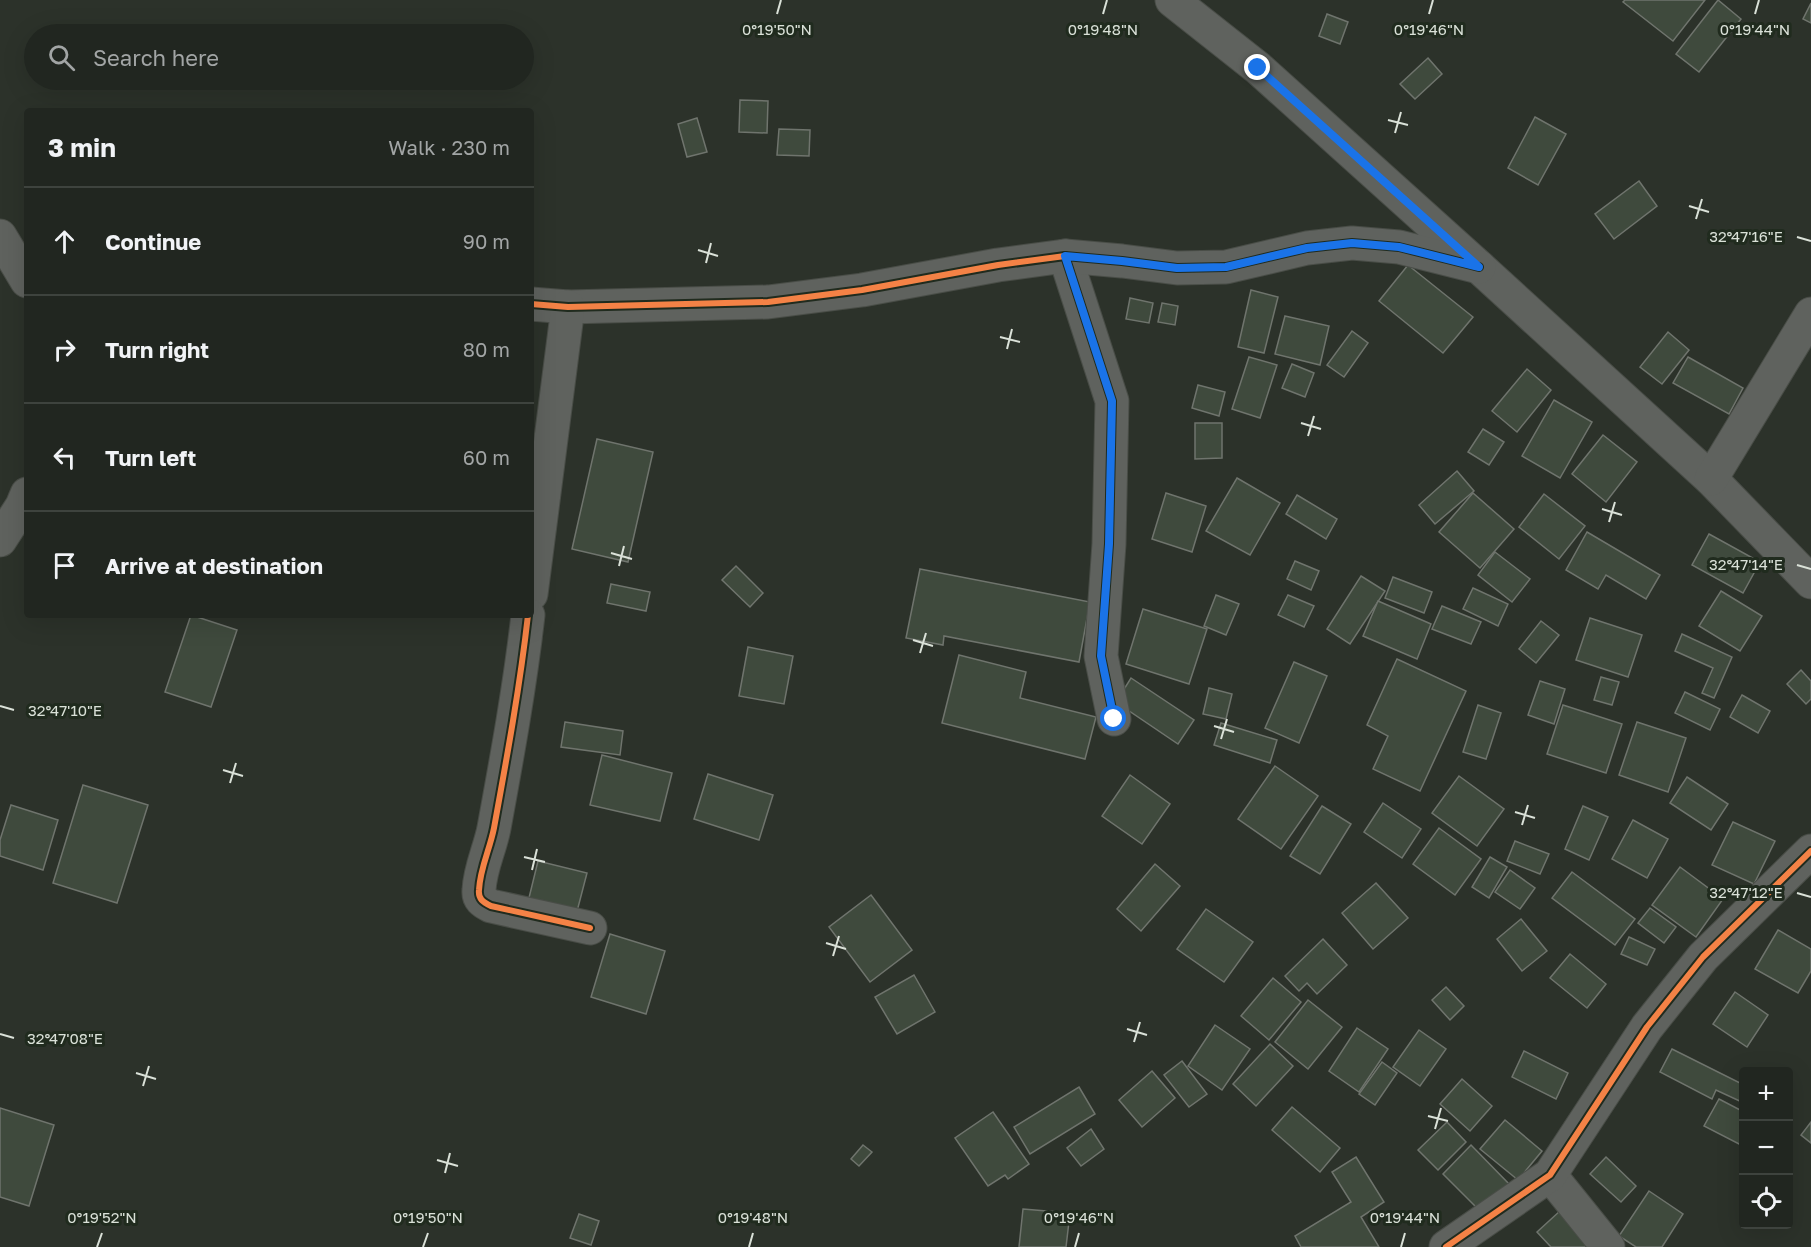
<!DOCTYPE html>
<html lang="en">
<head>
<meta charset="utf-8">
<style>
  :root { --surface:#212620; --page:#292e29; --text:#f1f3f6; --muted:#a2a5a5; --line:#3e433e }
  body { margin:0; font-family:"Golos Text",sans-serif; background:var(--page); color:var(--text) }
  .controls { position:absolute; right:18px; bottom:18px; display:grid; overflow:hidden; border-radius:6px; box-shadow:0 6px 24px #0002 }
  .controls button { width:54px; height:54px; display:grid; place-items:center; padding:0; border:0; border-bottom:2px solid var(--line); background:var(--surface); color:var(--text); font:30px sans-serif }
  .stop { position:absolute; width:18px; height:18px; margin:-14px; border:4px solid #1a73e8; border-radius:50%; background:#fff }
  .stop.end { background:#1a73e8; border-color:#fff; box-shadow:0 2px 6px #0008 }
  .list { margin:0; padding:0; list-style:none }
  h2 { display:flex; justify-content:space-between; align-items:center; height:78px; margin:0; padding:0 24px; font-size:26px }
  h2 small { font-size:20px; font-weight:400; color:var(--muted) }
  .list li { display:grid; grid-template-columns:39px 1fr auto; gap:18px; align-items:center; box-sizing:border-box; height:108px; padding:0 24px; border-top:2px solid var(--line) }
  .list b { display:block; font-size:22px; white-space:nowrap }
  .list em { font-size:20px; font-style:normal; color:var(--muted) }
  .icon { flex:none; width:33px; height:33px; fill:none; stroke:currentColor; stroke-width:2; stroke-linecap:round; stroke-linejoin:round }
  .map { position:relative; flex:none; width:1811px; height:1247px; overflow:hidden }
  .search { position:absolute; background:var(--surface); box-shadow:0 6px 24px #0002; left:24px; top:24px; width:510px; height:66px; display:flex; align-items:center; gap:15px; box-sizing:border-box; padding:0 21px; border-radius:33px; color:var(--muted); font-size:22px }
  .panel { position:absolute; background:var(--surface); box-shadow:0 6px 24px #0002; left:24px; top:108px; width:510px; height:510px; border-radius:6px }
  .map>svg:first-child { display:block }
  .building { fill:#3f4a3d; stroke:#6f746d; stroke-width:1.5 }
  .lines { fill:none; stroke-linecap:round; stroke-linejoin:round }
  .minor-casing { stroke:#494d47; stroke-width:35 }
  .minor { stroke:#5f625e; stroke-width:33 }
  .cycleway-casing { stroke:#202b1e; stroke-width:10 }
  .cycleway { stroke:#f48246; stroke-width:6 }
  .route { stroke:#1a73e8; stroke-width:8 }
  .ticks { fill:none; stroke:#dae1d8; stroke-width:2 }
  .ticks-label { font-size:15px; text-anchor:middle; fill:#dae1d8; stroke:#202b1e; stroke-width:6; stroke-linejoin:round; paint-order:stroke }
</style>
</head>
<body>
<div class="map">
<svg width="1811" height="1247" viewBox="0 0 1811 1247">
  <rect width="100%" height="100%" fill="#2c322a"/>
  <g class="building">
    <path d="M1625,0H1705L1673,41L1623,2Z"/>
    <path d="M1718,0L1741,19L1699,72L1676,54Z"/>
    <path d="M1811,3V23L1803,19Z"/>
    <path d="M1327,14L1348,22L1340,44L1319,36Z"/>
    <path d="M1428,58L1442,74L1415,99L1400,84Z"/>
    <path d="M740,100L768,101L767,133L739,132Z"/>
    <path d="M1535,117L1566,134L1538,185L1508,168Z"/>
    <path d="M697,118L707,152L687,157L678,124Z"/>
    <path d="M779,129L810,130L809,156L777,155Z"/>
    <path d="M1639,181L1657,206L1614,239L1595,214Z"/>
    <path d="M1408,265L1473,317L1443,353L1379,301Z"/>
    <path d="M1251,290L1278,297L1264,353L1238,347Z"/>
    <path d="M1130,298L1153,303L1149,323L1126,319Z"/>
    <path d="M1162,303L1178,306L1175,325L1158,322Z"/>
    <path d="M1285,316L1329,326L1320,365L1275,354Z"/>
    <path d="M1352,331L1368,343L1344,377L1327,365Z"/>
    <path d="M1668,332L1689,350L1662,384L1640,367Z"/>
    <path d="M1249,357L1277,365L1260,418L1232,409Z"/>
    <path d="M1688,357L1743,388L1729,414L1673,383Z"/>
    <path d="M1292,364L1314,373L1305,397L1282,388Z"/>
    <path d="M1527,369L1551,390L1517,432L1492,411Z"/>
    <path d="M1198,385L1225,392L1219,416L1192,408Z"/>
    <path d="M1554,400L1592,422L1560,478L1522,456Z"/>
    <path d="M1195,423H1222V458L1195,459Z"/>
    <path d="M1483,429L1504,442L1489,465L1468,452Z"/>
    <path d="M1603,435L1637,462L1606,502L1572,474Z"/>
    <path d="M597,439L653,452L628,562L572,549Z"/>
    <path d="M1457,471L1474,491L1435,524L1419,505Z"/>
    <path d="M1237,478L1280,503L1250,555L1206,531Z"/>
    <path d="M1166,493L1206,506L1192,552L1152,539Z"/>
    <path d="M1473,493L1514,529L1480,568L1439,532Z"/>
    <path d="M1544,494L1585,526L1559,559L1519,527Z"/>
    <path d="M1297,495L1337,519L1326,539L1286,514Z"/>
    <path d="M1587,532L1660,575L1646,599L1606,575L1598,589L1566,570Z"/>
    <path d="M1709,534L1760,562L1743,593L1692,565Z"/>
    <path d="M1495,552L1530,579L1512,602L1478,575Z"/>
    <path d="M1295,561L1319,571L1311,590L1287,579Z"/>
    <path d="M736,566L763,593L750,607L722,580Z"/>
    <path d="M920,569L1090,602L1079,662L944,636L943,645L906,638Z"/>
    <path d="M1361,576L1385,591L1350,644L1327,629Z"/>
    <path d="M1393,577L1432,592L1424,613L1385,598Z"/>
    <path d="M611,584L650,592L646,611L607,603Z"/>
    <path d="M1473,588L1508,604L1498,626L1463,609Z"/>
    <path d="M1721,591L1762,616L1740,651L1699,626Z"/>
    <path d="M1216,595L1239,604L1226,635L1204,626Z"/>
    <path d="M1288,595L1314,606L1304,627L1278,615Z"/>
    <path d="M1378,601L1431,624L1417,659L1363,636Z"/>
    <path d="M1442,606L1481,622L1471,644L1432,629Z"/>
    <path d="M1143,609L1207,629L1189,684L1126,664Z"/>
    <path d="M191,615L237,630L211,707L165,692Z"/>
    <path d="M1590,618L1642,635L1628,677L1576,660Z"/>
    <path d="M1541,621L1559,635L1536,663L1519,649Z"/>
    <path d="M1682,634L1732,657L1714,698L1702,693L1713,668L1675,651Z"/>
    <path d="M748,647L793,656L784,704L739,696Z"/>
    <path d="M959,655L1026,672L1020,698L1096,717L1085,759L942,723Z"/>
    <path d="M1397,659L1466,691L1420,791L1373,769L1388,736L1367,725Z"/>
    <path d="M1294,662L1327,676L1299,743L1265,728Z"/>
    <path d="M1801,670L1811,681V699L1806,704L1787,684Z"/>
    <path d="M1601,677L1619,682L1612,705L1594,700Z"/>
    <path d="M1131,678L1194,720L1178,744L1116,702Z"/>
    <path d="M1540,681L1565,689L1554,724L1528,715Z"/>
    <path d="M1209,688L1232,694L1226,719L1203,714Z"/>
    <path d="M1685,692L1720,709L1710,730L1675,713Z"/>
    <path d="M1742,695L1770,711L1758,733L1730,717Z"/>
    <path d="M1478,705L1501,713L1486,759L1463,752Z"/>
    <path d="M1563,705L1622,724L1606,773L1547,754Z"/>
    <path d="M565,722L623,731L620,755L561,747Z"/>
    <path d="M1637,722L1686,738L1668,792L1619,775Z"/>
    <path d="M1221,723L1277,740L1270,763L1214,745Z"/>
    <path d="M602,755L672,773L660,821L590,805Z"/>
    <path d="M1275,766L1318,796L1281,849L1238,819Z"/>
    <path d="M708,774L773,795L759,840L694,819Z"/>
    <path d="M1130,775L1170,804L1142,844L1102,816Z"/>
    <path d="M1459,776L1504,809L1477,846L1432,813Z"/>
    <path d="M1687,777L1728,804L1711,830L1670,803Z"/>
    <path d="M83,785L148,805L117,903L53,883Z"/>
    <path d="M1383,803L1421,829L1402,858L1364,832Z"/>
    <path d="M11,805L58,820L43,870L0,856V840Z"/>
    <path d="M1322,806L1351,824L1320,874L1290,856Z"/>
    <path d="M1583,806L1608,817L1589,860L1565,849Z"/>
    <path d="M1633,820L1668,839L1647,878L1612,859Z"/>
    <path d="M1733,822L1775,841L1754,884L1712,865Z"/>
    <path d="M1439,828L1481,859L1455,895L1413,864Z"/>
    <path d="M1515,841L1549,854L1540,874L1507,861Z"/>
    <path d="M1490,857L1507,867L1489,898L1472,887Z"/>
    <path d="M538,861L587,873L575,919L527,906Z"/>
    <path d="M1155,864L1180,886L1141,931L1117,909Z"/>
    <path d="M1680,867L1723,899L1696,937L1652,905Z"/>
    <path d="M1510,870L1535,888L1520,909L1495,892Z"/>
    <path d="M1572,872L1635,919L1615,945L1552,898Z"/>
    <path d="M1376,883L1408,918L1373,949L1342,913Z"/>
    <path d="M871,895L912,950L870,982L829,927Z"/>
    <path d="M1650,908L1676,927L1664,943L1638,923Z"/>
    <path d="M1206,909L1253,942L1224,982L1177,949Z"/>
    <path d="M1521,919L1547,951L1522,971L1497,939Z"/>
    <path d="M1778,930L1811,949V971L1798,993L1755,969Z"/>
    <path d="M610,934L665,951L646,1014L591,997Z"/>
    <path d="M1629,937L1655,949L1647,965L1621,954Z"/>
    <path d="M1323,939L1347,965L1317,994L1307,983L1299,991L1285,976Z"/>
    <path d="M1570,954L1606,984L1587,1008L1550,978Z"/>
    <path d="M914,975L935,1012L897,1034L875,997Z"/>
    <path d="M1273,978L1301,1002L1269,1040L1241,1016Z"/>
    <path d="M1446,987L1464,1006L1450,1020L1432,1000Z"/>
    <path d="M1735,992L1768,1015L1747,1047L1713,1024Z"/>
    <path d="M1308,1000L1342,1027L1308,1069L1275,1042Z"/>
    <path d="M1215,1025L1250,1049L1222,1090L1188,1066Z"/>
    <path d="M1357,1028L1388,1049L1359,1092L1329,1071Z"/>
    <path d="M1419,1030L1446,1049L1420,1086L1393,1067Z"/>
    <path d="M1270,1044L1293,1066L1256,1106L1233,1084Z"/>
    <path d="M1672,1049L1744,1085V1103L1716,1090L1712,1099L1660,1072Z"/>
    <path d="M1524,1051L1568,1073L1556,1099L1512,1077Z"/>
    <path d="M1182,1061L1207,1094L1189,1107L1164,1075Z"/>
    <path d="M1382,1062L1397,1073L1375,1105L1359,1094Z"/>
    <path d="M1152,1071L1175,1098L1142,1127L1119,1100Z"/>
    <path d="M1462,1079L1492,1106L1470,1131L1440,1104Z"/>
    <path d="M1079,1087L1095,1114L1030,1154L1014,1127Z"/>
    <path d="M1719,1099L1744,1112L1743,1146L1704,1126Z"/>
    <path d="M1292,1107L1340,1148L1320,1172L1272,1130Z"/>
    <path d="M0,1108L54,1125L29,1206L0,1197Z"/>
    <path d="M993,1112L1029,1164L1008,1179L1005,1175L988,1186L955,1138Z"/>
    <path d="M1505,1120L1542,1151L1518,1180L1480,1149Z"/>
    <path d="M1447,1122L1466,1142L1438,1170L1418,1150Z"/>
    <path d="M1811,1122V1143L1801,1135Z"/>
    <path d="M1091,1129L1104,1149L1081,1166L1067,1148Z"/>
    <path d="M863,1145L872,1152L859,1166L851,1159Z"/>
    <path d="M1471,1145L1512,1187L1484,1215L1443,1174Z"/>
    <path d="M1356,1157L1384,1202L1361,1217L1379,1247H1301L1295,1236L1351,1202L1332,1172Z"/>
    <path d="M1606,1157L1636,1186L1621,1202L1590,1174Z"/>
    <path d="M1649,1191L1683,1214L1662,1247H1636L1619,1236Z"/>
    <path d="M1023,1209L1070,1213L1066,1247H1019Z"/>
    <path d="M1561,1210L1589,1247H1551L1537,1232Z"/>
    <path d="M579,1214L599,1221L591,1245L570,1238Z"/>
  </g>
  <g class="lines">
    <g class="minor-casing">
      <g id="minor">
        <path d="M1172,0L1258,68L1479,267L1711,479L1811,582"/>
        <path d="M0,236L27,281"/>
        <path d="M1065,256L1112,401L1109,544L1101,656L1114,719"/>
        <path d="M531,304L568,307L768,302L862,290L998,265L1065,256L1122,261L1177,268L1226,267L1307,248L1352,243L1399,247L1479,267"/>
        <path d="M1711,479L1811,314"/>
        <path d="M0,540L22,506L27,494"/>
        <path d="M531,594L568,307"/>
        <path d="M528,615C520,686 507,757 494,828C490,849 480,868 479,890C478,899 483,902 491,906L590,928"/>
        <path d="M1550,1175L1608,1247"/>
        <path d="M1446,1247L1550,1175L1647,1027L1703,957L1811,851"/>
      </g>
    </g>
    <use href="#minor" class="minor"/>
    <g class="cycleway-casing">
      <g id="cycleway">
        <path d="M1065,256L1112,401L1109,544L1101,656L1114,719"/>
        <path d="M531,304L568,307L768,302L862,290L998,265L1065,256L1122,261L1177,268L1226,267L1307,248L1352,243L1399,247L1479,267"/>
        <path d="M528,615C520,686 507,757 494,828C490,849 480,868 479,890C478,899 483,902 491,906L590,928"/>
        <path d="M1446,1247L1550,1175L1647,1027L1703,957L1811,851"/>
      </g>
    </g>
    <use href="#cycleway" class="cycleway"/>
  </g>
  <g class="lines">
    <path class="route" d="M1114,719L1101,656L1109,544L1112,401L1065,256L1122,261L1177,268L1226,267L1307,248L1352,243L1399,247L1479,267L1258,68"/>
  </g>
  <path class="ticks" d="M777,14L781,0M1103,14L1107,0M1429,14L1433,0M1755,14L1759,0M1388,120L1408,125M1395,133L1401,112M1689,206L1709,212M1696,219L1702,199M1797,237L1811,241M698,250L718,256M706,263L711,243M1000,337L1020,342M1007,349L1012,329M1301,423L1321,429M1308,436L1314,416M1602,509L1622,515M1609,522L1615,502M611,553L632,559M1797,565L1811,569M619,566L624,546M913,640L933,646M920,653L926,633M0,706L14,710M1214,726L1234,732M1221,739L1227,719M223,770L243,776M230,783L236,763M1515,812L1535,818M1522,825L1528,805M524,857L545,862M532,870L537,849M1797,893L1811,897M826,943L846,949M833,956L839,936M1127,1029L1147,1035M0,1034L14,1038M1134,1042L1140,1022M136,1073L156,1079M143,1086L149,1066M1428,1116L1448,1121M1435,1129L1441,1108M437,1160L458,1166M445,1173L450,1153M97,1247L102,1233M423,1247L428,1233M749,1247L753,1233M1075,1247L1079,1233M1401,1247L1405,1233"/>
  <g class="ticks-label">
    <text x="777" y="35">0°19'50"N</text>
    <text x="1103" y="35">0°19'48"N</text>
    <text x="1429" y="35">0°19'46"N</text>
    <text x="1755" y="35">0°19'44"N</text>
    <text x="1746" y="242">32°47'16"E</text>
    <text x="1746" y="570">32°47'14"E</text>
    <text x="65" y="716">32°47'10"E</text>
    <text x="1746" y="898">32°47'12"E</text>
    <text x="65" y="1044">32°47'08"E</text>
    <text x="102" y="1223">0°19'52"N</text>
    <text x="428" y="1223">0°19'50"N</text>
    <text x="753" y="1223">0°19'48"N</text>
    <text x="1079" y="1223">0°19'46"N</text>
    <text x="1405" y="1223">0°19'44"N</text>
  </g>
</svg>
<div class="controls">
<button>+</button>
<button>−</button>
<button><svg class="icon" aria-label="locate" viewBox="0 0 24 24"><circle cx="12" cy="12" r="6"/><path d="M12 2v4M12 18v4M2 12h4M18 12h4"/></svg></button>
</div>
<div class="stop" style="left:1114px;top:719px"></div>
<div class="stop end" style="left:1258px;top:68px"></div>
<div class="search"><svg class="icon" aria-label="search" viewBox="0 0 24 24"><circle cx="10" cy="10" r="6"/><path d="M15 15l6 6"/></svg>Search here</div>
<section class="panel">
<h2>3 min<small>Walk · 230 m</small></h2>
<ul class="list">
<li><svg class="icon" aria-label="ahead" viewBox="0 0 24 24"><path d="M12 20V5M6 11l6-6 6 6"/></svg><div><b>Continue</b></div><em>90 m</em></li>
<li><svg class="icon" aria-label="right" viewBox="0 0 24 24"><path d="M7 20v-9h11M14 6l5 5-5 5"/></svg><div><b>Turn right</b></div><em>80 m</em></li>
<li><svg class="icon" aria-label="left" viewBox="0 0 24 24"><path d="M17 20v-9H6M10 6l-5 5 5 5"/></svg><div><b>Turn left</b></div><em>60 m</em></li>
<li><svg class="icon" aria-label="arrive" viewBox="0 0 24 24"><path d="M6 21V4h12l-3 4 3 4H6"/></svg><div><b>Arrive at destination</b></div></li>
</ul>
</section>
</div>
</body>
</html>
